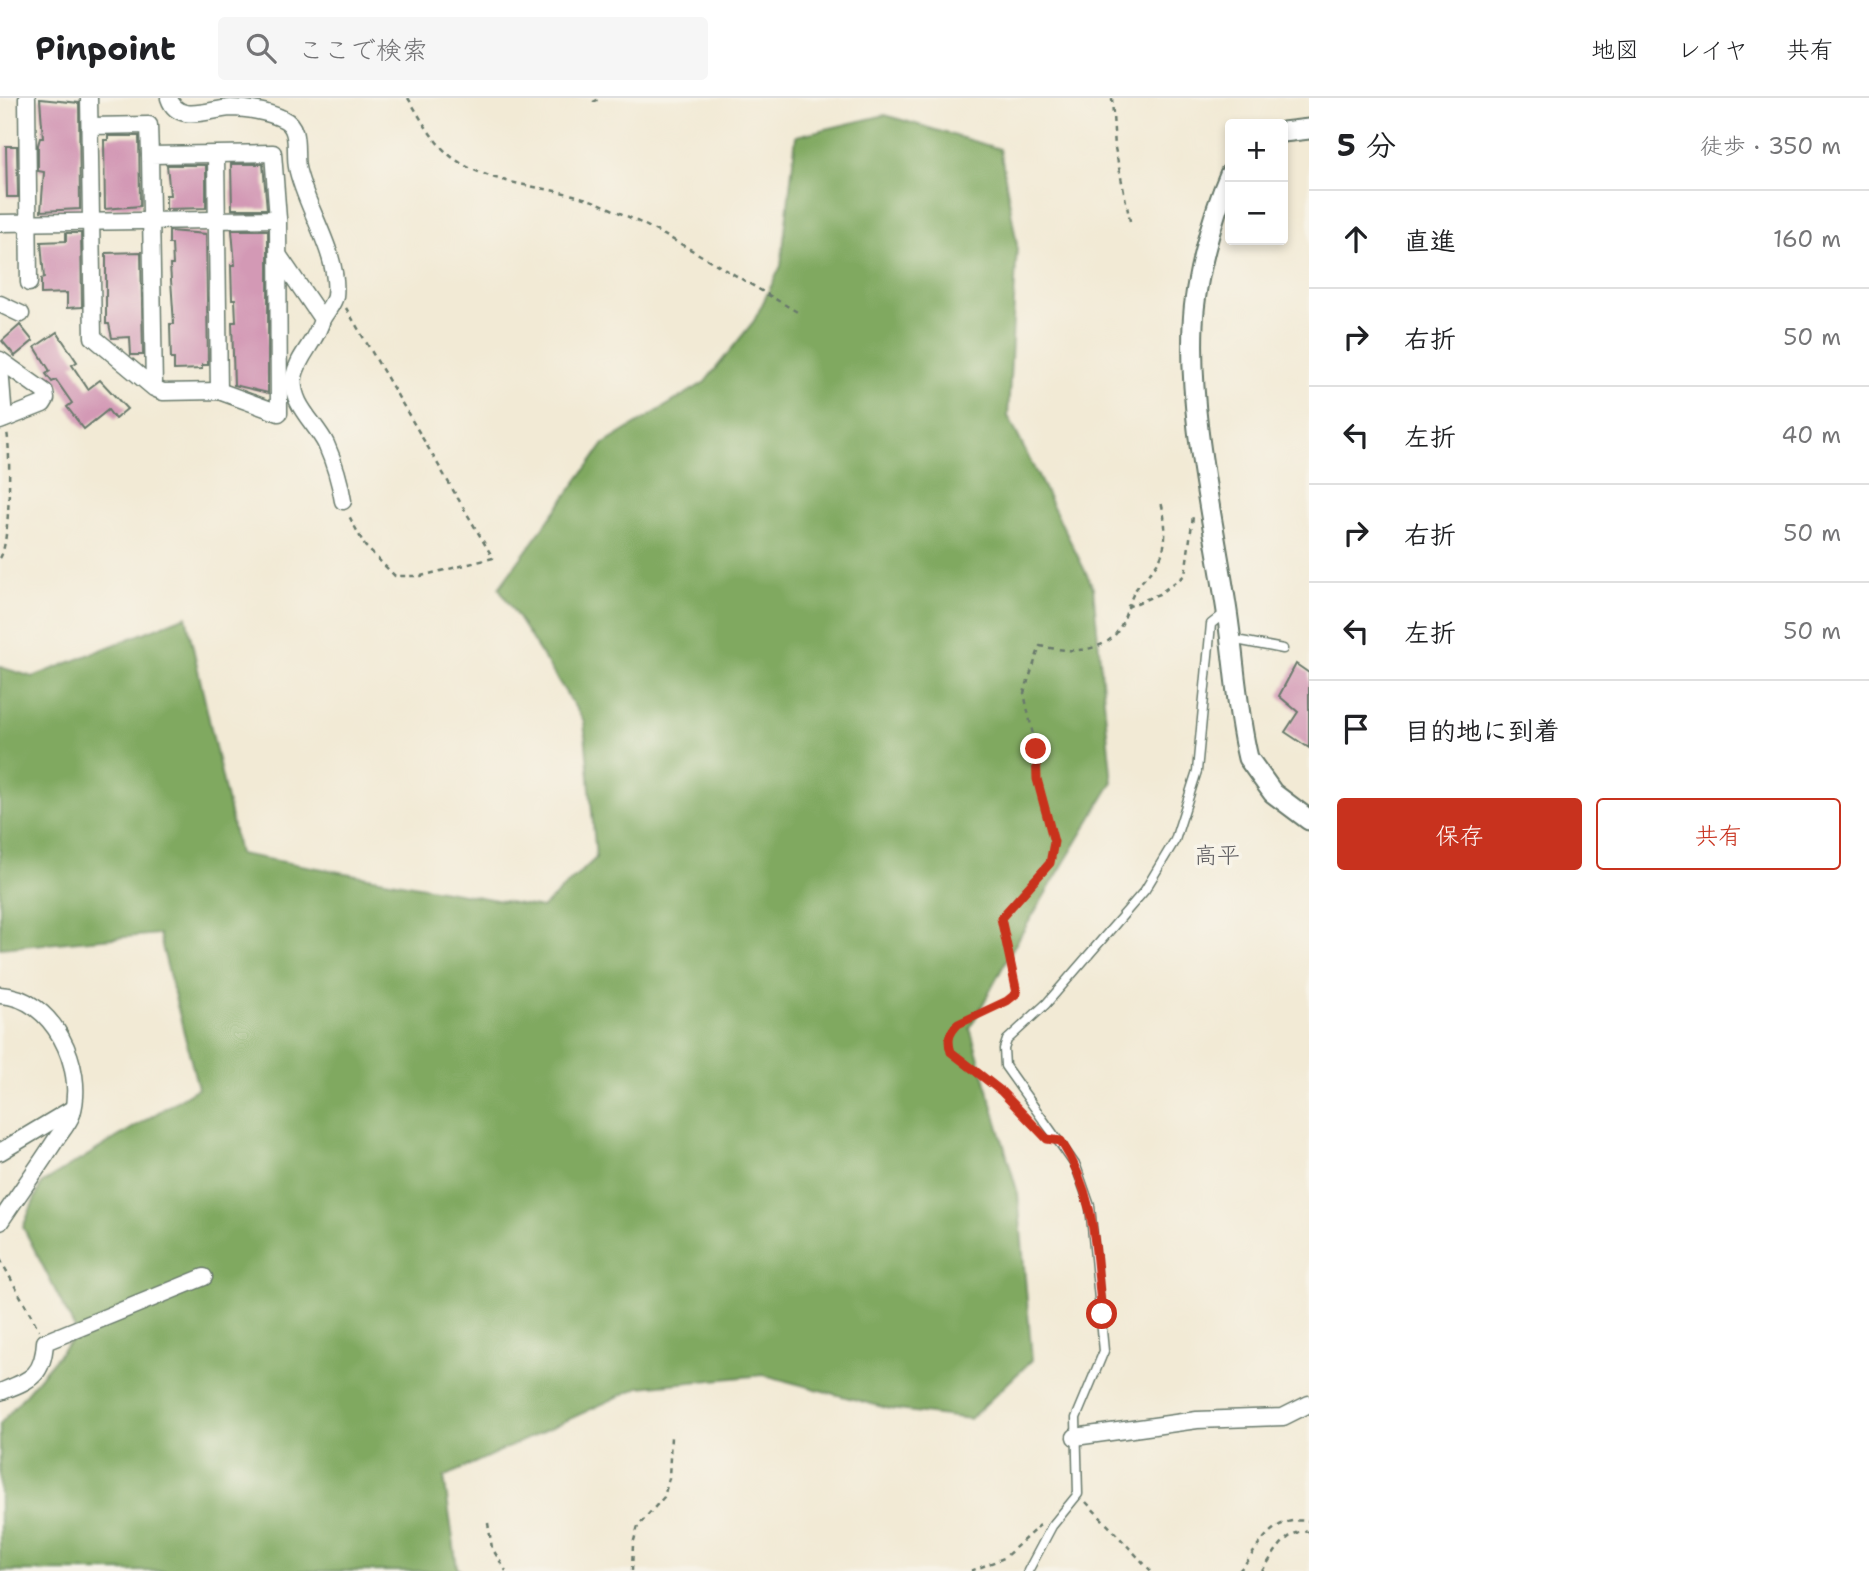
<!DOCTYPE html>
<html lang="ja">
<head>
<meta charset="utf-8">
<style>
  :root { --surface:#fff; --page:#f6f6f6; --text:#202124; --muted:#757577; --line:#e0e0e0; --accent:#c8321e }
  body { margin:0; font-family:"Shantell Sans","Klee One",sans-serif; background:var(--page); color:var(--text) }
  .controls { position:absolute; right:21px; top:21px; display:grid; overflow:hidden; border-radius:7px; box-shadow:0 4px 10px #0003 }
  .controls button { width:63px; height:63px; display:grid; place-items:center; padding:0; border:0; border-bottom:2px solid var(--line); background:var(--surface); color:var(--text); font:35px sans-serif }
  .stop { position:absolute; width:21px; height:21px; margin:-16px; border:5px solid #c8321e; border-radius:50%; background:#fff }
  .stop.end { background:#c8321e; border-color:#fff; box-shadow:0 2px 7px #0008 }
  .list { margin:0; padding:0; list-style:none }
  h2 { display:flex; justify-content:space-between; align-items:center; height:91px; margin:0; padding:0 28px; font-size:30px }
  h2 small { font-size:23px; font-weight:400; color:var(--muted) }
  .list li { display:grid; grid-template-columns:46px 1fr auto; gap:21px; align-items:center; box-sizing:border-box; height:98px; padding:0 28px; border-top:2px solid var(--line) }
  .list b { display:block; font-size:26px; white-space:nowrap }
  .list em { font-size:23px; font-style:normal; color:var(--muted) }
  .actions { display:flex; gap:14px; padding:21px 28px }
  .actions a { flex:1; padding:16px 0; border:2px solid var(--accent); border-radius:7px; text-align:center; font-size:24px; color:var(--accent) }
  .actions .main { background:var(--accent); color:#fff }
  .icon { flex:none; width:38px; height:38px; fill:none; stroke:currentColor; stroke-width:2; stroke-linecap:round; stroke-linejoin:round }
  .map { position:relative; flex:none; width:1309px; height:1473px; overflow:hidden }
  header { display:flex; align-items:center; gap:42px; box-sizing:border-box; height:98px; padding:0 35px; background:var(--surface); border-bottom:2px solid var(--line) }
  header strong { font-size:33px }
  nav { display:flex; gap:38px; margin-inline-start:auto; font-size:24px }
  .search { width:490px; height:63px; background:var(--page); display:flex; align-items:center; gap:18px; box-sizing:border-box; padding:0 24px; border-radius:7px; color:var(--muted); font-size:26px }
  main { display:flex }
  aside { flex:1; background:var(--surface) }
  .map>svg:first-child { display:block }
  .forest { fill:#80a960; stroke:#50734a; stroke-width:2 }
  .building { fill:#d399b5 }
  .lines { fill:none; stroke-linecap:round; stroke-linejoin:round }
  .service-casing { stroke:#697a6c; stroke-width:11 }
  .minor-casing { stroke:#697a6c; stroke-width:19 }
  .tertiary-casing { stroke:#697a6c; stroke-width:23 }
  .path { stroke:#697a6c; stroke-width:2.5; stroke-dasharray:5 5; stroke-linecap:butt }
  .service { stroke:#fff; stroke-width:8 }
  .minor { stroke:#fff; stroke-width:16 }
  .tertiary { stroke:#fff; stroke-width:19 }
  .route { stroke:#c8321e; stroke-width:9 }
  .labels { text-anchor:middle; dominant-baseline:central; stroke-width:7; stroke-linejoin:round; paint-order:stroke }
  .quarter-label { font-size:23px; fill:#5e5d61; stroke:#f7f3e8 }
</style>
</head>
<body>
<header>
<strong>Pinpoint</strong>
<div class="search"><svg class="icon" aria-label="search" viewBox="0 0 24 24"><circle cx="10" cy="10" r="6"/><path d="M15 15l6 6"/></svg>ここで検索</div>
<nav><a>地図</a><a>レイヤ</a><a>共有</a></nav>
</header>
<main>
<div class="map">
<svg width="1309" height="1473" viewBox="0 0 1309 1473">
  <rect width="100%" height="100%" fill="#f7f3e8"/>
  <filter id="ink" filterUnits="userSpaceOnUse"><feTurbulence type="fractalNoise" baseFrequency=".0143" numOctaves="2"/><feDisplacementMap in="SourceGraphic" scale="14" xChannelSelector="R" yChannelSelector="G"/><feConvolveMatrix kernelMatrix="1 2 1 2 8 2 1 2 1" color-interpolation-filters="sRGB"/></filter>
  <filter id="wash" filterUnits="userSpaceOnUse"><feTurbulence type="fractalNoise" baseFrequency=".00686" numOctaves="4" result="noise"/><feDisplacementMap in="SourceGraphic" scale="28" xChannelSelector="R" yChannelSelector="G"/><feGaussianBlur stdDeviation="1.57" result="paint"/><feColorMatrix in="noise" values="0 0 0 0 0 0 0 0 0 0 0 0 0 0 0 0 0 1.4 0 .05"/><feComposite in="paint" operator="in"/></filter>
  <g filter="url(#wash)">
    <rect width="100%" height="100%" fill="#f2ead5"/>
    <path class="forest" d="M885,17L1000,51L1017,147L1008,318L1093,489L1112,685L1013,850L970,930L1018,1096L1032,1262L970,1321L890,1311L764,1277L639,1289L444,1379L457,1469L461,1473H0V1326L77,1235L23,1129L41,1086L198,990L159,836L0,850V569L33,579L186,518L239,756L542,810L596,760L584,623L499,490L604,346L705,284L754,223L781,168L796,38Z"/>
    <g id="blocks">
      <g class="building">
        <path d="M40,1L79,5L80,111L41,113L44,74L38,73V47L40,40H43Z"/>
        <path d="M108,38H139L140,108L105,111L104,42H108Z"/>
        <path d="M6,48H17L18,99H7Z"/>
        <path d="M231,66H263L267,111H232Z"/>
        <path d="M167,67H206V110L166,111V97H170Z"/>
        <path d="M232,132H268V295L234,287L232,224H236L235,201H232L231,167H235Z"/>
        <path d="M169,133L206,136L208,267H202V271L174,272V261H171L170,226H174L170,167H173L172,146H169Z"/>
        <path d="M66,135H81L82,209L67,210V195L41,196V181L44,180L41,144L66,143Z"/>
        <path d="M141,154L143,257H131L130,239L112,240L109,226H106V155Z"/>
        <path d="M20,227L33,243L15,258L2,243Z"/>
        <path d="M57,234L77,264L72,267L88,291L100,282L127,311L115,321L108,312L84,331L67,309L72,305L56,282L52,284L46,276L50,273L35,249Z"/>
        <path d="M1296,566L1309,575V650L1285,634L1298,614L1279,598Z"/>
      </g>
    </g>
  </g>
  <g filter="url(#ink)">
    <use href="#blocks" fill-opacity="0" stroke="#697a6c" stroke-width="2"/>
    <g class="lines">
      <g class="service-casing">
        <g id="service">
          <path d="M1231,541L1283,551"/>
          <path d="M1028,1473L1052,1428L1078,1396L1076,1320L1104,1253L1090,1108L1076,1068L1005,968L1004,951L1007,942L1046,906L1145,792L1175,742L1197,673L1211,526L1225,515"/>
        </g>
      </g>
      <g class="minor-casing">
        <g id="minor">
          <path d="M27,0L29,185"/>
          <path d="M89,0L93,239L154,290L163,294L219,293L279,315L278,121L273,55L150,57L154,290"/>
          <path d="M169,0C178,27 210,11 231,10C246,10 269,14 283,21C301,29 294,54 297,69C304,107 340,157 335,198C334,205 326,214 322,221"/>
          <path d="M90,28L149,27L150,57"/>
          <path d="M216,57L219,293"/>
          <path d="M0,125L278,121"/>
          <path d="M279,158L322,221C317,243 298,257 294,279C290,306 315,324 326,346C334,364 340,384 343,403"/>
          <path d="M0,206L21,216"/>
          <path d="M0,262L45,294L46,301L43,306L0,323"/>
          <path d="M0,269L4,321"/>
          <path d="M0,897C53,899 86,969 72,1016C69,1025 60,1035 55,1043C37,1071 18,1097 0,1124"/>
          <path d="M0,1054L72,1011"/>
          <path d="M0,1294C30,1282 43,1279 45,1244L204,1179"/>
          <path d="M1075,1339L1197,1322L1283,1319L1309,1306"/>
        </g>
      </g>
      <g class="tertiary-casing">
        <g id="tertiary">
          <path d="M1283,34L1309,31"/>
          <path d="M1230,76C1212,118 1195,181 1193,226C1189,319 1212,415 1226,507C1234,557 1236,610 1248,660L1273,695L1309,722"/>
        </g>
      </g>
      <g class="path">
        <path d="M408,0C422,22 434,47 456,62C497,90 554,87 598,105C668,135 734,177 799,215"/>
        <path d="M1112,0L1115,50L1130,123"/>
        <path d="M593,4L601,0"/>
        <path d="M346,210L493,460L421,478H395L365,448L348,416"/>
        <path d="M0,460C10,447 11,354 7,334"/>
        <path d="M1127,509L1159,496L1185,477L1193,418"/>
        <path d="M1032,1026L1001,993L951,954L948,940C957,916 998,911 1017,895L1001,820L1050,765L1054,744L1037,681L1036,651L1024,595L1040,548C1064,553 1086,556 1108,543C1125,532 1126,507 1136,491C1144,479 1160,467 1163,452C1167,437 1165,418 1161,404"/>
        <path d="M0,1161L39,1232"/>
        <path d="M1086,1404L1151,1473"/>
        <path d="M488,1425L492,1450L506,1473"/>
        <path d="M632,1473L633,1446L638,1428L664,1399L669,1380L671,1338"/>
        <path d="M971,1473L1004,1460L1040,1427"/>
        <path d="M1239,1473C1262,1447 1269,1418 1309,1423"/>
        <path d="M1262,1473C1274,1457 1286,1430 1309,1434"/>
      </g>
      <use href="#service" class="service"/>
      <use href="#minor" class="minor"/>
      <use href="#tertiary" class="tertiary"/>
    </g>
  </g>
  <g class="lines" filter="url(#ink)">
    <path class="route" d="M1036,651L1037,681L1054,744L1050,765L1001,820L1017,895L1007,903L958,926C949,935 947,942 951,954L1001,993L1047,1041L1061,1043C1097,1100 1095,1151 1102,1216"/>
  </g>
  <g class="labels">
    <g class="quarter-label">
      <text x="1217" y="757">高平</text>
    </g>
  </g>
</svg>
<div class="controls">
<button>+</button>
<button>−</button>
</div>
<div class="stop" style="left:1102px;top:1216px"></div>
<div class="stop end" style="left:1036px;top:651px"></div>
</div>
<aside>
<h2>5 分<small>徒歩 · 350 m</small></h2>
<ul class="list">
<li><svg class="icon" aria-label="ahead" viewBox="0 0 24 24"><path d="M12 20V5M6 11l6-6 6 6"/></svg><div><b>直進</b></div><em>160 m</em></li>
<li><svg class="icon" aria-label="right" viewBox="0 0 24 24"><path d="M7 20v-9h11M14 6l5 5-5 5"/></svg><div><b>右折</b></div><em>50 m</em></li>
<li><svg class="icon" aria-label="left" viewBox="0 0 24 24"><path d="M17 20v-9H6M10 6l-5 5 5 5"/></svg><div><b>左折</b></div><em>40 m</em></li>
<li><svg class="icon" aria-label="right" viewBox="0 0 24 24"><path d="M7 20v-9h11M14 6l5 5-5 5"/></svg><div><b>右折</b></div><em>50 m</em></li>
<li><svg class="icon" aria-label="left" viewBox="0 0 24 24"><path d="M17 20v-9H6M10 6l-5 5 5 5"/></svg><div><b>左折</b></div><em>50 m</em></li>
<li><svg class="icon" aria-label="arrive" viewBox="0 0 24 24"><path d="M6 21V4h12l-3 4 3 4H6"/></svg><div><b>目的地に到着</b></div></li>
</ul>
<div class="actions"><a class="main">保存</a><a>共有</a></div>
</aside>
</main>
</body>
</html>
